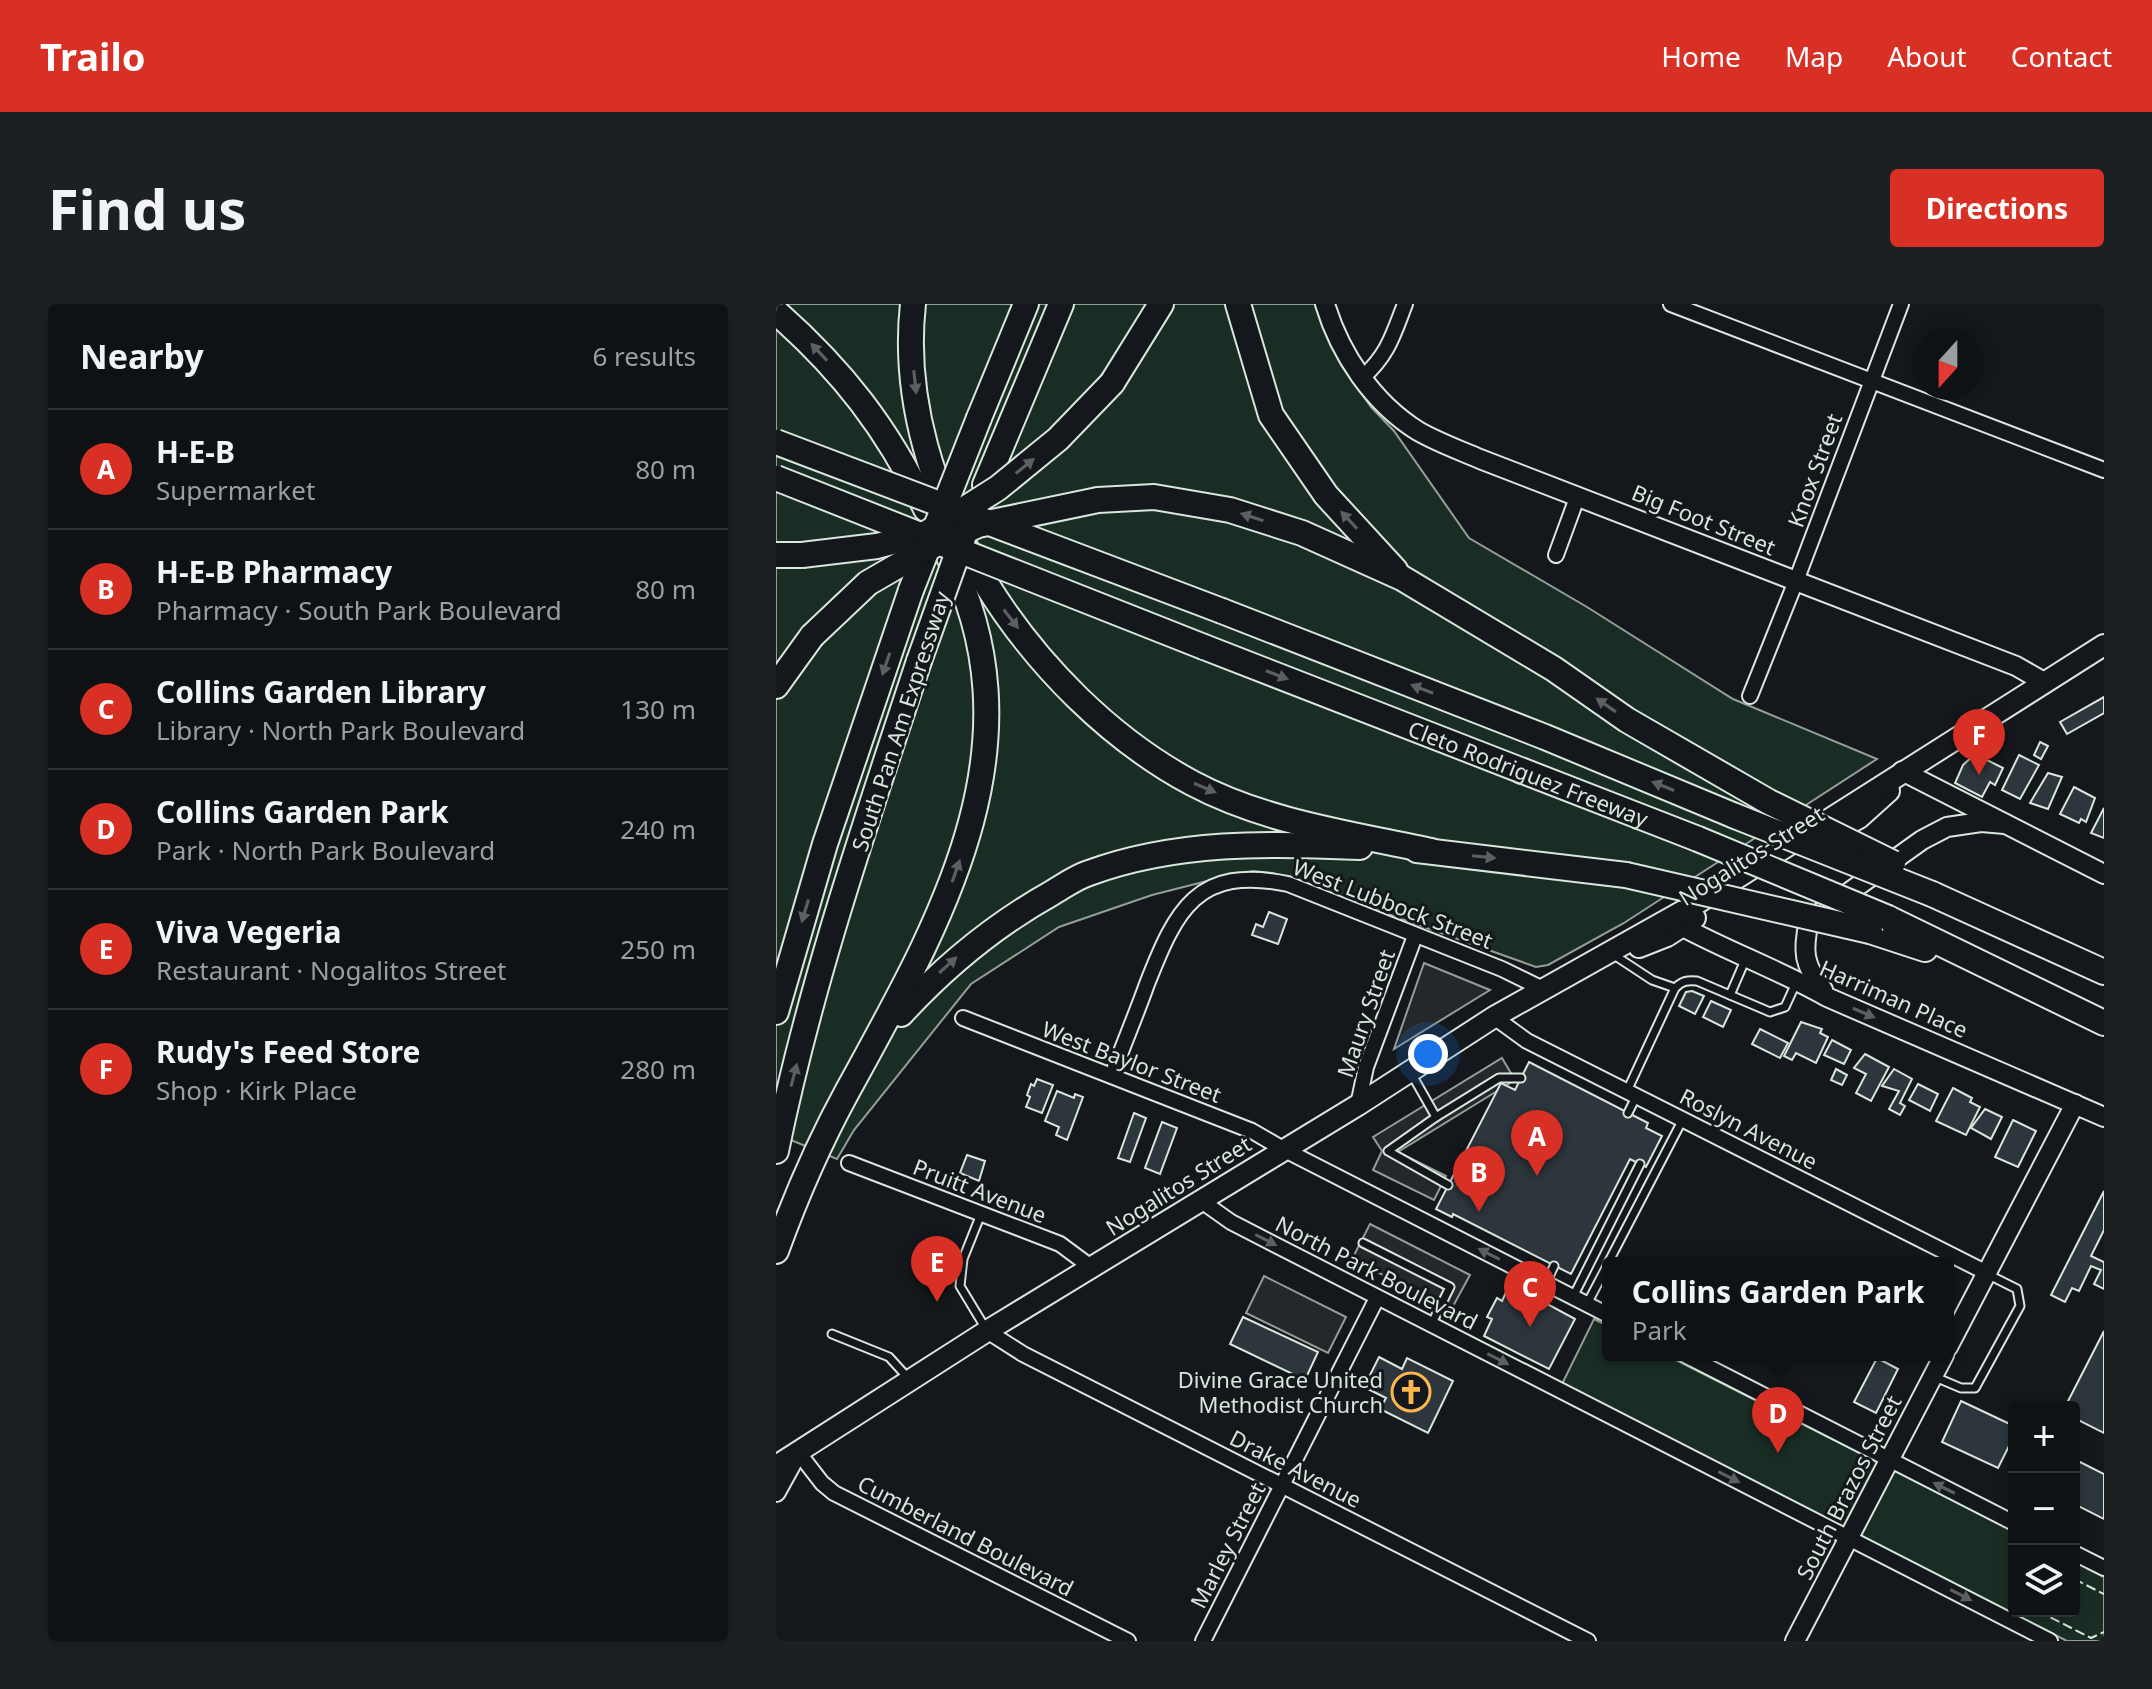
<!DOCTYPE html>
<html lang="en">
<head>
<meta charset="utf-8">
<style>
  :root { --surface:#0f1215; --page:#1d2022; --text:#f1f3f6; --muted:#9b9ea0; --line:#2f3234; --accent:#d93025 }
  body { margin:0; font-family:"Noto Sans",sans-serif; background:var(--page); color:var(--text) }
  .controls { position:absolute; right:24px; bottom:24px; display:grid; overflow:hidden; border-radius:8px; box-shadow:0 4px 12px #0003 }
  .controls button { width:72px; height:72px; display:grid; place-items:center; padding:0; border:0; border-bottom:2px solid var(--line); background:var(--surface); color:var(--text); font:40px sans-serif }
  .compass { position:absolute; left:1136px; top:24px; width:72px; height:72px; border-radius:50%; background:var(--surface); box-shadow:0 4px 12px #0003; rotate:201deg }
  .you { position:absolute; left:652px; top:750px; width:28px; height:28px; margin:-20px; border:6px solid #fff; border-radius:50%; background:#1a73e8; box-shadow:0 0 0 12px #1a73e833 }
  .badge { display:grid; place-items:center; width:52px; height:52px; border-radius:50%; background:var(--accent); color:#fff; font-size:26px; font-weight:700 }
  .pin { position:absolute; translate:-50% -66px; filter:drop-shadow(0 2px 4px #0008) }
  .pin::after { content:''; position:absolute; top:42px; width:28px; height:24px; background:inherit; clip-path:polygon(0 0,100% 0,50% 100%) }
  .popup { position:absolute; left:826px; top:953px; width:352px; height:104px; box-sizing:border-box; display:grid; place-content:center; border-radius:8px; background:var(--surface); filter:drop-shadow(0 2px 6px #0005); font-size:26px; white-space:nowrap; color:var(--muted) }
  .popup b { font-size:30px; color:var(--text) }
  .popup::after { content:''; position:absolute; left:50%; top:100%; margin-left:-16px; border:16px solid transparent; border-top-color:var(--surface) }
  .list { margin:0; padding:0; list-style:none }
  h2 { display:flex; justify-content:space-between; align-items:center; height:104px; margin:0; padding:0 32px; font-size:34px }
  h2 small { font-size:26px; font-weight:400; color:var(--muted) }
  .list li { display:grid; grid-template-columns:52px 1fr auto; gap:24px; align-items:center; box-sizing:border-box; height:120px; padding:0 32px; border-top:2px solid var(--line) }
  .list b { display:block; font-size:30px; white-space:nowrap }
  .list p { margin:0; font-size:26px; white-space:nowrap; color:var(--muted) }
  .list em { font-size:26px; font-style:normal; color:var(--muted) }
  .icon { flex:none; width:44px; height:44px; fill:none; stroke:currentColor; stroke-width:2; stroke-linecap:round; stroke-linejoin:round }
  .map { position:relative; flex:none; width:1328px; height:1337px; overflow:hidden; border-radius:8px }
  header { display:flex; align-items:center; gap:48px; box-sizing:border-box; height:112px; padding:0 40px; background:var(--accent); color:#fff }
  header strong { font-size:38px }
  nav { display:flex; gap:44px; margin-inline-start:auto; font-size:28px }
  .intro { display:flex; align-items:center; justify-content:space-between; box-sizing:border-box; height:192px; padding:0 48px }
  h1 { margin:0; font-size:56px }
  .button { padding:20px 36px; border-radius:8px; background:var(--accent); color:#fff; font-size:28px; font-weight:700 }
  main { display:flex; gap:48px; padding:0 48px }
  aside { flex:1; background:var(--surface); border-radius:8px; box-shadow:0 4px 12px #0003 }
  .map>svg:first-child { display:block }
  .green { fill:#1a2d24; stroke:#939e99; stroke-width:2 }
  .parking { fill:#24282b; stroke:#939e99; stroke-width:2 }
  .building { fill:#2c363c; stroke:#d8e6dc; stroke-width:2 }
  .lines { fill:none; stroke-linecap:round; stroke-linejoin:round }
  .lane-casing { stroke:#d8e6dc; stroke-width:11 }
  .street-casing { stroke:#d8e6dc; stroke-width:18 }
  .secondary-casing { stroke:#d8e6dc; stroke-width:22 }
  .primary-casing { stroke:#d8e6dc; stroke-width:24 }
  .highway-casing { stroke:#d8e6dc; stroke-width:28 }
  .lane { stroke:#14181c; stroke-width:7 }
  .street { stroke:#14181c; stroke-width:14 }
  .secondary { stroke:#14181c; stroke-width:18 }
  .primary { stroke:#14181c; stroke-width:20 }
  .highway { stroke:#14181c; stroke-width:24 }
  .highway-bridge-casing { stroke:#d8e6dc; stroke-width:28; stroke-linecap:butt }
  .highway-bridge { stroke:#14181c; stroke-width:24 }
  .fence { stroke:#d8e6dc; stroke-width:2; stroke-dasharray:10 4; stroke-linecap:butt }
  .oneway { fill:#59605f }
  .labels { text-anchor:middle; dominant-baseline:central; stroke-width:6; stroke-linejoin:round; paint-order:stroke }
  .street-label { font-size:22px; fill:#d8e6dc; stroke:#14181c }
  .poi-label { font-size:22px; fill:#d8e6dc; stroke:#14181c; text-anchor:end }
</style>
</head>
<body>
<header>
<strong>Trailo</strong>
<nav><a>Home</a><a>Map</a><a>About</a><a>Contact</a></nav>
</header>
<div class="intro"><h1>Find us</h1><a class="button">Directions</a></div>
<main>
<aside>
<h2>Nearby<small>6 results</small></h2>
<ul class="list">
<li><span class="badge">A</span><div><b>H-E-B</b><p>Supermarket</p></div><em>80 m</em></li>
<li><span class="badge">B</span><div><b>H-E-B Pharmacy</b><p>Pharmacy · South Park Boulevard</p></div><em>80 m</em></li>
<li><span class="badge">C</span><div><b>Collins Garden Library</b><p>Library · North Park Boulevard</p></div><em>130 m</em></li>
<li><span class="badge">D</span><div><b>Collins Garden Park</b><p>Park · North Park Boulevard</p></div><em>240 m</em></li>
<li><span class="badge">E</span><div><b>Viva Vegeria</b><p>Restaurant · Nogalitos Street</p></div><em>250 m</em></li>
<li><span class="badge">F</span><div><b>Rudy's Feed Store</b><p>Shop · Kirk Place</p></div><em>280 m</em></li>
</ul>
</aside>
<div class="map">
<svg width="1328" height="1337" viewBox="0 0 1328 1337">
  <rect width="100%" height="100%" fill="#14181c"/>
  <g class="green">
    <path d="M0,0H540L570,67L595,103L618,127L693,234L811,303L957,395L1101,455L848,619L772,661L760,663L497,569L477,567L443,574L376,591L283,623L195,680L78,826L61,855L0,830Z"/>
    <path d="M818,1015L832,1022V1051H890L1238,1227V1307H1298V1257L1328,1273V1337H1291L786,1080Z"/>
  </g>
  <g class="parking">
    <path d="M648,659L714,686L618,745Z"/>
    <path d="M726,754L739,776L622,848L670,872L658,896L597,866L606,847L597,833Z"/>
    <path d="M594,920L694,971L675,1006L576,955Z"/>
    <path d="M488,972L570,1013L552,1049L470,1009Z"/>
  </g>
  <g class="building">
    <path d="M1328,393V409L1291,430L1284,418Z"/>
    <path d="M1264,438L1272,442L1265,455L1258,451Z"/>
    <path d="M1199,450L1227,464L1219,481L1214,478L1206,493L1179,479L1187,461Z"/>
    <path d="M1243,451L1263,461L1244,495L1226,486Z"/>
    <path d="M1272,469L1286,473L1272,505L1254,499Z"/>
    <path d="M1298,483L1319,494L1310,518L1305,515L1303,519L1284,510Z"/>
    <path d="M1328,504V534L1315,529Z"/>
    <path d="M493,608L511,615L502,640L476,631L480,620L487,623Z"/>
    <path d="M916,687L928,692L919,710L903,702L910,688Z"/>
    <path d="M935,697L955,706L947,723L927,713Z"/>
    <path d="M1025,718L1046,725L1044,729L1052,733L1040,759L1020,749L1016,756L1008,752Z"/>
    <path d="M984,725L1012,739L1004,754L976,740Z"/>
    <path d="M1056,736L1075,746L1068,760L1048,751Z"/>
    <path d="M1089,750L1113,763L1095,797L1080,789L1090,770L1078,764Z"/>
    <path d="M753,758L872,819L870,824L886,832L870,863L854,855L795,970L677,910L676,913L660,905L725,779L739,786Z"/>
    <path d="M1060,765L1071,771L1066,781L1055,776Z"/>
    <path d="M1118,765L1136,775L1124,799L1129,802L1124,811L1113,805L1123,787L1106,782Z"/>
    <path d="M261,775L277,781L266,809L250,803L254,793L251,791L255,780L258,782Z"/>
    <path d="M1142,780L1162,790L1154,807L1133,796Z"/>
    <path d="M1177,784L1196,794L1194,798L1204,803L1190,831L1160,817Z"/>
    <path d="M281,787L298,794L299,790L307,793L291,836L280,831L283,823L269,817Z"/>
    <path d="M1209,805L1226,813L1215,835L1195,824Z"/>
    <path d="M358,809L370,814L354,858L342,854Z"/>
    <path d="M1237,816L1260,827L1242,863L1219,853Z"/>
    <path d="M386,818L401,824L384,870L369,864Z"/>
    <path d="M191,851L209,857L203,877L184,869Z"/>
    <path d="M1328,887V926L1315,952L1328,958V985L1318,980L1325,966L1315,962L1303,987L1296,984L1289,998L1275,991Z"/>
    <path d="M736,981L799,1015L773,1065L708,1032L716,1015L711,1013L721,994L726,997L733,982Z"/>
    <path d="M467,1013L542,1048L529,1076L454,1040Z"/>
    <path d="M1328,1027V1129L1298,1114V1103H1289Z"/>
    <path d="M603,1053L626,1065L631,1054L677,1077L652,1129L604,1105L610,1094L588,1083Z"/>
    <path d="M1101,1054L1122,1065L1100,1109L1078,1098Z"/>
    <path d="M1185,1097L1238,1122V1132L1222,1164L1166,1138Z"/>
    <path d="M1298,1155L1328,1170V1215L1298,1200Z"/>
  </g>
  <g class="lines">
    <g class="lane-casing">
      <g id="lane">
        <path d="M835,649L876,676L899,684"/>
        <path d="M954,691L970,654"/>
        <path d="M635,769L660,813L612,847L672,881"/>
        <path d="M851,787L899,684C906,677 911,676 921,677L994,708L1009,703L1020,679"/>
        <path d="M852,809L860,793"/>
        <path d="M660,813L723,774H745"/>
        <path d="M205,910L187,955L184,982L210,1025"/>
        <path d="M587,939L674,983L655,1021"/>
        <path d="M832,959L907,815"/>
        <path d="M770,979L778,962"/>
        <path d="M797,993L864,860"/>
        <path d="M811,1000L832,960"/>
        <path d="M56,1030L113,1053L133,1075"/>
        <path d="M1159,1073L1185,1084H1199L1244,1002L1241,985L1211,970"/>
      </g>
    </g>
    <g class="street-casing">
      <g id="street">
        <path d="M895,0L1328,166"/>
        <path d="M586,74C612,51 617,31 629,0"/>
        <path d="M780,251L802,191"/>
        <path d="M974,392L1020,277L1125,0"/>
        <path d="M718,713L751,737L1211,969"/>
        <path d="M187,714L476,827L507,845L832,1011"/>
        <path d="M336,772C347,741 360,711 371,680C400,606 421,561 512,580L726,665L767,685"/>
        <path d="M582,801L590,763L639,632"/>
        <path d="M73,859L284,940L315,963"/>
        <path d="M424,896L455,918L531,957L1274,1337"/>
        <path d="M211,1027L247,1050L812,1337"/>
        <path d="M909,1051L1238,1219"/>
        <path d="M22,1148L46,1179L58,1189L352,1337"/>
        <path d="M1298,1249L1328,1264"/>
        <path d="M427,1337L601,994"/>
      </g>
    </g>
    <g class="secondary-casing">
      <g id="secondary">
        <path d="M549,0C564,50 597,99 642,127C661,138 683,146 704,155L1240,362L1268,378"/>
        <path d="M1126,467L1328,570"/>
        <path d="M894,616C945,645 1000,664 1051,693L1328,813"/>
        <path d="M1047,686C1028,661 1026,648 1033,617L1146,536L1171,523L1205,518L1229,520"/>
        <path d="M1172,1043L1299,800"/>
        <path d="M0,1188L22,1148"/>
        <path d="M1019,1337L1168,1051"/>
      </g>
    </g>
    <g class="primary-casing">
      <g id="primary">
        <path d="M1045,535L1083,514L1113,487"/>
        <path d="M863,643L891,632L919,614"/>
        <path d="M0,1162L211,1027L582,801L718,713L923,598L1328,341"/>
      </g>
    </g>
    <g class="highway-casing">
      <g id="highway">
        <path d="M137,0C116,187 256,393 416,479C489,518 576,530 655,547"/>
        <path d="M462,0L495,111L550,191L619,266"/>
        <path d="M0,8C66,66 112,125 150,205"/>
        <path d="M336,79L385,0"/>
        <path d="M203,114L250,0"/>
        <path d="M209,181L285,0"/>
        <path d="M322,196L378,193L454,206L526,229L626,274L778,365L851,416L993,498"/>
        <path d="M0,251H26"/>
        <path d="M446,307L769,433L959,512"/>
        <path id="s1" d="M428,343L922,535"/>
        <path d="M0,382L36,332"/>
        <path d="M641,546L850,571"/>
        <path d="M1156,590L1328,668"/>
        <path d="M1112,614L1328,719"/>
        <path d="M1094,627L1149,645"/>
        <path d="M0,708L49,540L135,286"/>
        <path d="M125,710C170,661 217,622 276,589C288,582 300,573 313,569C400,537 493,539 584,543"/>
        <path d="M0,847C34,680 90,518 143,357"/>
        <path d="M0,947C20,892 44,837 72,786C164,618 269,441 171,249"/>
      </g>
    </g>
    <use href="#lane" class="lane"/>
    <use href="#street" class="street"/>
    <use href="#secondary" class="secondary"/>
    <use href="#primary" class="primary"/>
    <use href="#highway" class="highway"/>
    <g class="highway-bridge-casing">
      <g id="highway-bridge">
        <path d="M0,138L446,307"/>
        <path d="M0,174L428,343"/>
        <path d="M26,251L101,242L151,229L222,184L282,135L336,79"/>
        <path d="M135,286L203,114"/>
        <path d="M36,332L92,279L156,242L202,221L322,196"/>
        <path d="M143,357L188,231"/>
        <path d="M993,498L1117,559"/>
        <path d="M959,512L1156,590"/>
        <path d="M922,535L1112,614"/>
        <path d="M850,571L1094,627"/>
      </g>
    </g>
    <use href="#highway-bridge" class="highway-bridge"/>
    <g class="fence">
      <path d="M1298,1275L1328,1290"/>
      <path d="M1262,1307L1315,1334L1328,1328"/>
    </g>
  </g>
  <defs><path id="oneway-solid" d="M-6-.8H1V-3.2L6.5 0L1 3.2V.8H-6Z" transform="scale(2)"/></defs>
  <g class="oneway">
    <use href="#oneway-solid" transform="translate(43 48) rotate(-133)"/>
    <use href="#oneway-solid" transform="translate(139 78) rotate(84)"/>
    <use href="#oneway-solid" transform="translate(249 162) rotate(-39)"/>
    <use href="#oneway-solid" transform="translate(476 213) rotate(-162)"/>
    <use href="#oneway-solid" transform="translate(573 216) rotate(-133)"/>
    <use href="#oneway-solid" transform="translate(235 315) rotate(52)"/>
    <use href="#oneway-solid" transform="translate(110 360) rotate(109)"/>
    <use href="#oneway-solid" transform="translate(501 371) rotate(21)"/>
    <use href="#oneway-solid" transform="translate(646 385) rotate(-159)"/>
    <use href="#oneway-solid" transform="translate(830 401) rotate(-145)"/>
    <use href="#oneway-solid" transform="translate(887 482) rotate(-158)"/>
    <use href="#oneway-solid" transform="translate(429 484) rotate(23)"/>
    <use href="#oneway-solid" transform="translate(708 553) rotate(6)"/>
    <use href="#oneway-solid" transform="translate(180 567) rotate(-71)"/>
    <use href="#oneway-solid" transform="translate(29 607) rotate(107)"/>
    <use href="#oneway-solid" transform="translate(172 661) rotate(-42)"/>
    <use href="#oneway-solid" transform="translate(1088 709) rotate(23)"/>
    <use href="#oneway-solid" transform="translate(18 771) rotate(-75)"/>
    <use href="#oneway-solid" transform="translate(490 936) rotate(27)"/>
    <use href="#oneway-solid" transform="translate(713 950) rotate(-153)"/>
    <use href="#oneway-solid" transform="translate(722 1055) rotate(27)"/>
    <use href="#oneway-solid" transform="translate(953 1173) rotate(27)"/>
    <use href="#oneway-solid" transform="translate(1168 1184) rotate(-154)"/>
    <use href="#oneway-solid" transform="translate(1185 1291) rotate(27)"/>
  </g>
  <defs>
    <g id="church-ring" transform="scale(2)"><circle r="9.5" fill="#14181c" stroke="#ffb74d" stroke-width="1.5"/><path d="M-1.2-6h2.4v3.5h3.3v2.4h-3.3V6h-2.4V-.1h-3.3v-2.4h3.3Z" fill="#ffb74d"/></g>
  </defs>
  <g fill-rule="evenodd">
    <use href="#church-ring" x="635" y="1088"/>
  </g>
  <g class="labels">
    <g class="street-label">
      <text transform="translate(1038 166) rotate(-70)">Knox Street</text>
      <text transform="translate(928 215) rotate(22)">Big Foot Street</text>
      <text transform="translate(124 417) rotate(-72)">South Pan Am Expressway</text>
      <text stroke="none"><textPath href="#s1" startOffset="348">Cleto Rodriguez Freeway</textPath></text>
      <text transform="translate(975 551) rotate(-32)">Nogalitos Street</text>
      <text transform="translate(617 599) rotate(21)">West Lubbock Street</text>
      <text transform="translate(1118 694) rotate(24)">Harriman Place</text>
      <text transform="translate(589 709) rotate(-71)">Maury Street</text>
      <text transform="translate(356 757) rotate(21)">West Baylor Street</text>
      <text transform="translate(973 824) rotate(27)">Roslyn Avenue</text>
      <text transform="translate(402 881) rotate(-32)">Nogalitos Street</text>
      <text transform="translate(204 886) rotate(21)">Pruitt Avenue</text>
      <text transform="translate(601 968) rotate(27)">North Park Boulevard</text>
      <text transform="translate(520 1164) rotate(27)">Drake Avenue</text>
      <text transform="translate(1072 1183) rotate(-63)">South Brazos Street</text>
      <text transform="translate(190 1231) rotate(27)">Cumberland Boulevard</text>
      <text transform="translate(451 1241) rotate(-63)">Marley Street</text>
    </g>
    <g class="poi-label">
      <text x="607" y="1075">Divine Grace United<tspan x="607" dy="25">Methodist Church</tspan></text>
    </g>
  </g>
</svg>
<div class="controls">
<button>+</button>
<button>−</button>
<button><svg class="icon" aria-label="layers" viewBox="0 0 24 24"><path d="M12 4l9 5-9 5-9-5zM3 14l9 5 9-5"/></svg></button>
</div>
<svg class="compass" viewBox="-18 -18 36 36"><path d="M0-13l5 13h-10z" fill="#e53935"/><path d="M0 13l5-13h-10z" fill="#9b9ea0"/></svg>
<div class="you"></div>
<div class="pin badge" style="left:761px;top:872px">A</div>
<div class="pin badge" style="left:703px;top:908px">B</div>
<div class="pin badge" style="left:754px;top:1023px">C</div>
<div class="pin badge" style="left:1002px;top:1149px">D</div>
<div class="popup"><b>Collins Garden Park</b>Park</div>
<div class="pin badge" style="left:161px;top:998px">E</div>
<div class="pin badge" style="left:1203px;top:471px">F</div>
</div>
</main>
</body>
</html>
